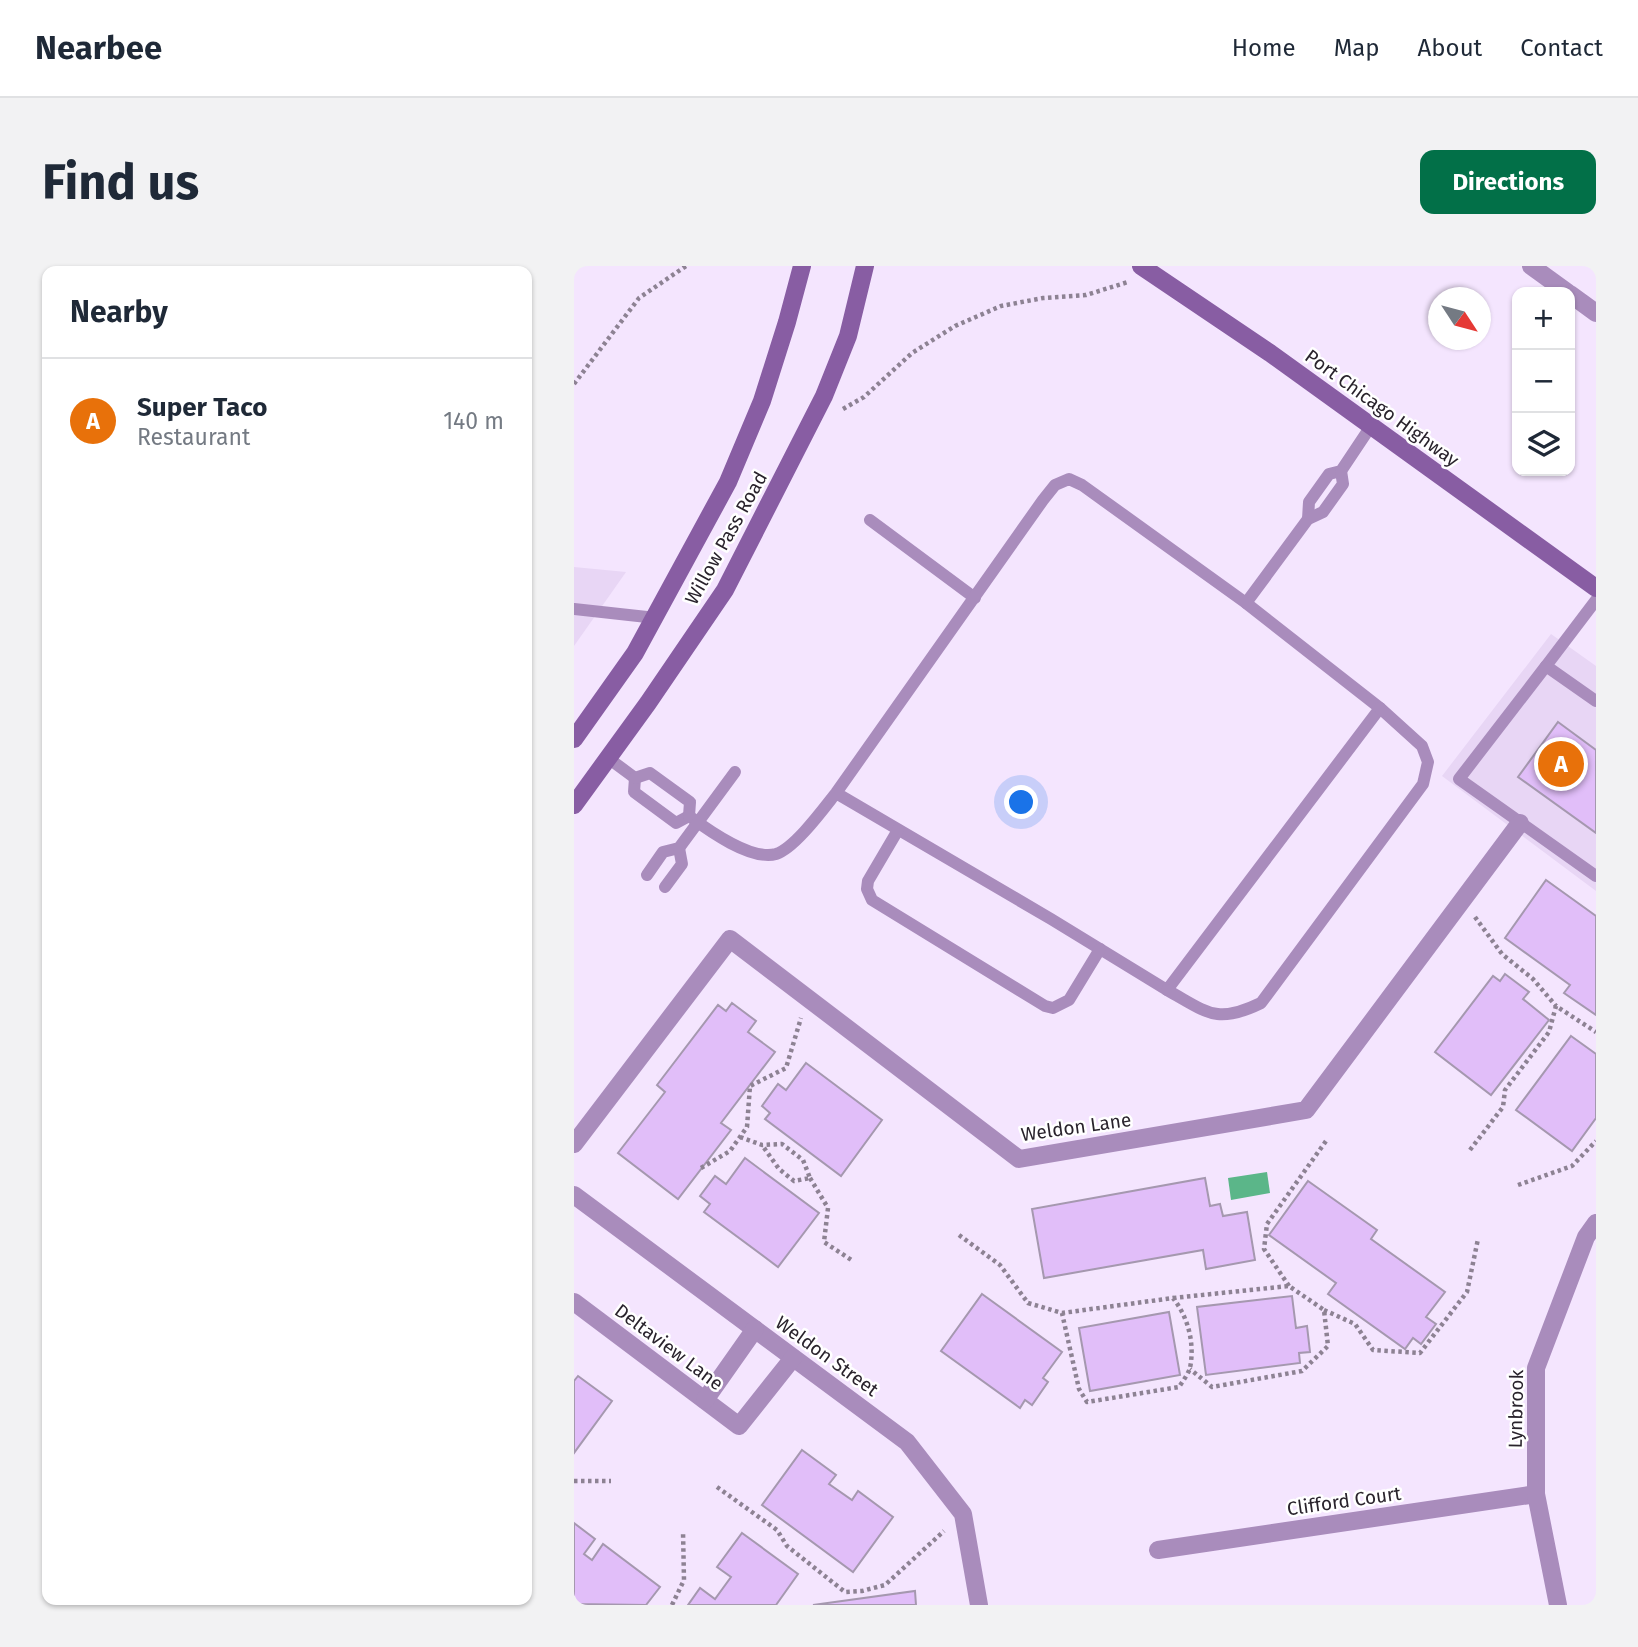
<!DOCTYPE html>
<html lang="en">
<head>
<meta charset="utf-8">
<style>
  :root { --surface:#fff; --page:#f2f2f3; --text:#1f2937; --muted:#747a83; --line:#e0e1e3; --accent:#027048 }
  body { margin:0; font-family:"Fira Sans",sans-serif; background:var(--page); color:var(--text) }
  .controls { position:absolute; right:21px; top:21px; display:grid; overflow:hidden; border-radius:14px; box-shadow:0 2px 5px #0004 }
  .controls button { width:63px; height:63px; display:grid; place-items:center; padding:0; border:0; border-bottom:2px solid var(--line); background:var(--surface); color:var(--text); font:35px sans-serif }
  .compass { position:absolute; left:854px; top:21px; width:63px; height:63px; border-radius:50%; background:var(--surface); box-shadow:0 2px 5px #0004; rotate:126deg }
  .you { position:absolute; left:448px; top:537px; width:24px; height:24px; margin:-18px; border:5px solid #fff; border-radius:50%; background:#1a73e8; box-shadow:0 0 0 10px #1a73e833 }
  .badge { display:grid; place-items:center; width:46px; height:46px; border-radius:50%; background:var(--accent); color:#fff; font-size:23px; font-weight:700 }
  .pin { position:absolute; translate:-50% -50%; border:4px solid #fff; box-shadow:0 2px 7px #0006 }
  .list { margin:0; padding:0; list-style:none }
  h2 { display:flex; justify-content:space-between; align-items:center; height:91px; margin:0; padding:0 28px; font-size:30px }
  h2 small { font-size:23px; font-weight:400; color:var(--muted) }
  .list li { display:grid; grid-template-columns:46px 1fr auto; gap:21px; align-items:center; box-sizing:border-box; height:126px; padding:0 28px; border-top:2px solid var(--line) }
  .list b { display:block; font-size:26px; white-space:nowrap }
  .list p { margin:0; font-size:23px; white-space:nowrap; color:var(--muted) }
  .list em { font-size:23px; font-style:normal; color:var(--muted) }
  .icon { flex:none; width:38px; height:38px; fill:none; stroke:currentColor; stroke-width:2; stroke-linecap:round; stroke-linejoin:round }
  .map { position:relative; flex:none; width:1022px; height:1339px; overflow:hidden; border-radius:14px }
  header { display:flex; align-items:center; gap:42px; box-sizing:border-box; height:98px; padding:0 35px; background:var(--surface); border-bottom:2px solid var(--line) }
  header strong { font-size:33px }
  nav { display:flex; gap:38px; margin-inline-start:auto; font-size:24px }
  .intro { display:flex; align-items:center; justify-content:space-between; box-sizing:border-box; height:168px; padding:0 42px }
  h1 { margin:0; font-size:49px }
  .button { padding:18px 32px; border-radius:14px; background:var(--accent); color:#fff; font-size:24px; font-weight:700 }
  main { display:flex; gap:42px; padding:0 42px }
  aside { flex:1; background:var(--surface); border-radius:14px; box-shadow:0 2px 5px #0004 }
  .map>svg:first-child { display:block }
  .built { fill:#e8d6f5 }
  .water { fill:#5bb689 }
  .building { fill:#e1bef9; stroke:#a598af; stroke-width:2 }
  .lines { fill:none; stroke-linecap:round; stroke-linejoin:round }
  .path { stroke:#8d8293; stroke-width:4.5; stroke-dasharray:3.5 3.5; stroke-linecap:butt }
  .lane { stroke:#a98cbc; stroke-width:12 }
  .street { stroke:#a98cbc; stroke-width:18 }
  .secondary { stroke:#885da3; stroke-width:18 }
  .labels { text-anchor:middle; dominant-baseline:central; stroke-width:5; stroke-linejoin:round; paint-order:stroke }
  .street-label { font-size:19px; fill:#29232c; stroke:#fff }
</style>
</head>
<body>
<header>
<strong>Nearbee</strong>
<nav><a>Home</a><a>Map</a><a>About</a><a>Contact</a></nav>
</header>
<div class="intro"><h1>Find us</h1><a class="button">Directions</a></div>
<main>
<aside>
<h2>Nearby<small></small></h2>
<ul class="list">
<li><span class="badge" style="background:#e8710a">A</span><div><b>Super Taco</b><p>Restaurant</p></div><em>140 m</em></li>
</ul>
</aside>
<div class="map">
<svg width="1022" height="1339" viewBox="0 0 1022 1339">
  <rect width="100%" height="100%" fill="#f4e5fe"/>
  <g class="built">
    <path d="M0,301L52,306L0,380Z"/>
    <path d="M977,368L1022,400V625L868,510Z"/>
  </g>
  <path class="water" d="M693,906L696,927L657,934L654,912Z"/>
  <g class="building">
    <path d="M984,456L1022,484V567L944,511Z"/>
    <path d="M972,614L1022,650V749L990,727L996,719L931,672Z"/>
    <path d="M931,708L955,726L949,733L975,754L917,829L861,786L919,710L926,715Z"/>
    <path d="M158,737L182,755L174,766L201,786L147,857L157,864L104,933L44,887L91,826L83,819L144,739L152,745Z"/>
    <path d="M997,770L1022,788V852L998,885L942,844Z"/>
    <path d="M232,797L308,854L267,910L191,853L196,847L188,840L204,818L212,824Z"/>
    <path d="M171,892L245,947L204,1001L130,946L136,938L126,930L141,910L152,918Z"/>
    <path d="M631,912L636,940L646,938L649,950L673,946L681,994L632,1003L629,984L470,1012L458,943Z"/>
    <path d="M734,915L803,964L797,973L871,1026L852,1051L862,1058L847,1078L839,1072L831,1083L754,1028L762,1017L695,969Z"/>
    <path d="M408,1028L488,1086L469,1112L474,1116L458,1139L451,1134L446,1142L367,1085Z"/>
    <path d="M718,1030L722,1062L733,1060L736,1086L725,1087L726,1097L632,1109L623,1041Z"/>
    <path d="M595,1046L606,1109L516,1125L505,1062Z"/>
    <path d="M4,1110L38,1135L0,1187V1115Z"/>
    <path d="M228,1184L262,1209L255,1218L278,1234L284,1225L319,1251L279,1306L188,1239Z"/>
    <path d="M0,1257L21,1273L10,1288L18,1294L29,1278L86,1321L72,1339L0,1338Z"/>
    <path d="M168,1267L224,1308L202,1339H114L126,1322L141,1333L157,1311L143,1301Z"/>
    <path d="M341,1325L342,1339H239Z"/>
  </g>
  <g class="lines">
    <g class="path">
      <path d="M0,118L65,32L112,0"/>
      <path d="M269,143L290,131L338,87L381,60L427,40L469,32L512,29L554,16"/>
      <path d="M901,651L928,688L959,713L982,740"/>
      <path d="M166,871L188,879L208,878L229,894L236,912L220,915L205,903L188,879"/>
      <path d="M896,884L929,841L931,824L975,766L982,740L1022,766"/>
      <path d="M127,902L156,885L173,861L176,820L212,802L227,752"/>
      <path d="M236,912L254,942L250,976L279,995"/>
      <path d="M944,919L998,900L1022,875"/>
      <path d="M385,969L426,999L454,1037L488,1047L505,1123L513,1136L605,1121C609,1115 614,1108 616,1102C621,1077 614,1051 599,1032L488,1047"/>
      <path d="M715,1020L690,983L693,958L752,875"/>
      <path d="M599,1032L715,1020L750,1044L754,1080L728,1105L638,1121L616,1103"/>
      <path d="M750,1044L781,1058L799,1084L846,1087L893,1026L904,973"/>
      <path d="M0,1215H37"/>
      <path d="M143,1221L203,1264L213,1280L271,1326L288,1325L311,1319L370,1265"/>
      <path d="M98,1339L110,1314L109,1265"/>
    </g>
    <g class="lane">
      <path d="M734,253L735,236L755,208L767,205L797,160"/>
      <path d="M296,254L401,332"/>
      <path d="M1022,334L972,400L1022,435"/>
      <path d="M672,337L734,253L749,246L769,218L767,205"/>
      <path d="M0,343L82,352"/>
      <path d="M972,400L885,513L1022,610"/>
      <path d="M34,492L61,512"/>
      <path d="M61,512L60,526L102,557L115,550"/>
      <path d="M61,512L76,507L116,536L115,550"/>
      <path d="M115,550C134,564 177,595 202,588C221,582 250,542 262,527L469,234L481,219L495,213L508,219L672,337L806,442L593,724L477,653L262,527"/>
      <path d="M324,564L294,615L293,623L298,634L471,740L479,742L495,734L526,683"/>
      <path d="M73,609L89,586L105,582L161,506"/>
      <path d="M91,621L108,598L105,582"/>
      <path d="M593,724C633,746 642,759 687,737L849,518L854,496L848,480L806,442"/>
    </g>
    <g class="street">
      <path d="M957,0L993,26"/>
      <path d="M996,28L1022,47"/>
      <path d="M0,878L156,673L445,893L732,844L946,557"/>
      <path d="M0,929L333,1176L389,1248L405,1339"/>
      <path d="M0,1036L165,1160L219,1092"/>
      <path d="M131,1134L181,1063"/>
      <path d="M584,1284L962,1228"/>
      <path d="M984,1339L962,1228V1102L1012,971L1022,957"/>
    </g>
    <g class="secondary">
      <path d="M567,0L696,87L1022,322"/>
      <path d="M0,473L61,387L154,216L188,135L213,56L228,0"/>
      <path d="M0,539L74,437L151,324L250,130L274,70L291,0"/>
    </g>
  </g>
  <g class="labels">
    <g class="street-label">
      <text transform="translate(808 142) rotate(36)">Port Chicago Highway</text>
      <text transform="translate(152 272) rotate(-61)">Willow Pass Road</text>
      <text transform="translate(502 861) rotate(-8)">Weldon Lane</text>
      <text transform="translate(95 1081) rotate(37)">Deltaview Lane</text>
      <text transform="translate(253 1090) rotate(36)">Weldon Street</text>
      <text transform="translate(942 1143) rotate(-89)">Lynbrook</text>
      <text transform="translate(770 1235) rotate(-8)">Clifford Court</text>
    </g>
  </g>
</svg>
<div class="controls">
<button>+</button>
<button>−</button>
<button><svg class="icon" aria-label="layers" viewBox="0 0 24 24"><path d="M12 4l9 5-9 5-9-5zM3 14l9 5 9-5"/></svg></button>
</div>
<svg class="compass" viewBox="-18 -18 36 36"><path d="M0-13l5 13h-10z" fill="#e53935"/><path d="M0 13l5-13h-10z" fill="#747a83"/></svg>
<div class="you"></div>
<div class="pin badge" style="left:987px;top:498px;background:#e8710a">A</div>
</div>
</main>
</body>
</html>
